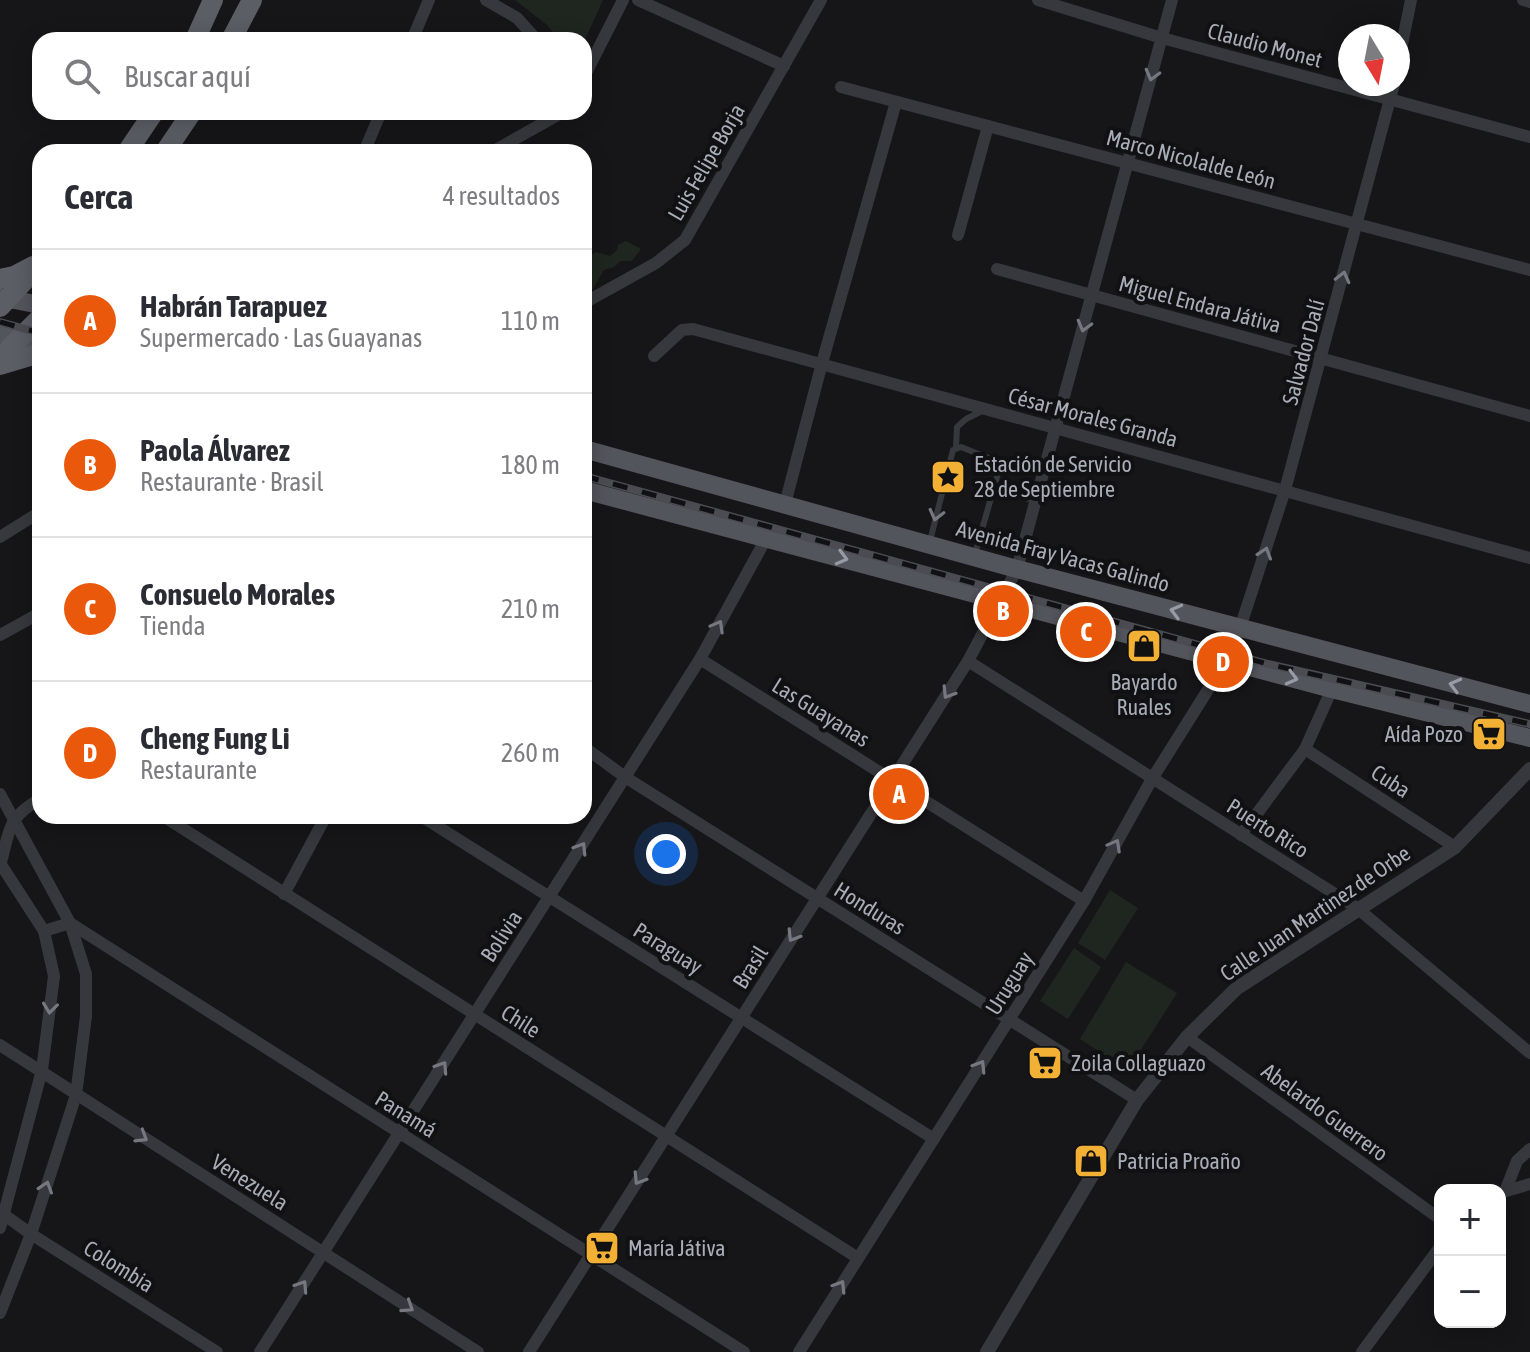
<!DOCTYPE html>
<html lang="es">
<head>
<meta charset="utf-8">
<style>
  :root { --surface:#fff; --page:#f7f7f7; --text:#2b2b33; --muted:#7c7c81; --line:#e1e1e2; --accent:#ea580c }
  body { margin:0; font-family:"Asap Condensed",sans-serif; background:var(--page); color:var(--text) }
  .controls { position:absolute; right:24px; bottom:24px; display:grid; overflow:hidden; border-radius:16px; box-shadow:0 4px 20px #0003 }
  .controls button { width:72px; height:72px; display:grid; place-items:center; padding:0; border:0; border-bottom:2px solid var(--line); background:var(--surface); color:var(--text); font:40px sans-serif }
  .compass { position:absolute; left:1338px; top:24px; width:72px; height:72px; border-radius:50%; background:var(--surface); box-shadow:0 4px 20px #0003; rotate:170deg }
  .you { position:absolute; left:666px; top:854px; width:28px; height:28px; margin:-20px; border:6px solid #fff; border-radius:50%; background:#1a73e8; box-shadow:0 0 0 12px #1a73e833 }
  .badge { display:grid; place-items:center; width:52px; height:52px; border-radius:50%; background:var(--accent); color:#fff; font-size:26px; font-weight:700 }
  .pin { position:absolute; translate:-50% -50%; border:4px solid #fff; box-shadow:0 2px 8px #0006 }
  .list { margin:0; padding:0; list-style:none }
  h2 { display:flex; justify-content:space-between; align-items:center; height:104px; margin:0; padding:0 32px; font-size:34px }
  h2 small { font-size:26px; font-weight:400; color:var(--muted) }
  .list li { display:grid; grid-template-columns:52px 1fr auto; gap:24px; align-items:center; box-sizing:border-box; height:144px; padding:0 32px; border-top:2px solid var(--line) }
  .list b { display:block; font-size:30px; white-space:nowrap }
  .list p { margin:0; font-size:26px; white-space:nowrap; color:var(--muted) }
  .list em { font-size:26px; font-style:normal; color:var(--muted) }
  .icon { flex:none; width:44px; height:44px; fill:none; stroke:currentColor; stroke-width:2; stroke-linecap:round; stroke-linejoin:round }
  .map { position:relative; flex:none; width:1530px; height:1352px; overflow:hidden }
  .search { position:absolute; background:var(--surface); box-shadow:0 4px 20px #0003; left:32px; top:32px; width:560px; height:88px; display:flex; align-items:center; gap:20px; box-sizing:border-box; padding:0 28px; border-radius:24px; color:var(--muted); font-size:30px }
  .panel { position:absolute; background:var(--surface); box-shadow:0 4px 20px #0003; left:32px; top:144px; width:560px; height:680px; border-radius:24px }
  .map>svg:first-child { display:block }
  .green { fill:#1e261f }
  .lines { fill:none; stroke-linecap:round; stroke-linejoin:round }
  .service { stroke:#37383d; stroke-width:6 }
  .minor { stroke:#37383d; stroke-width:12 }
  .tertiary { stroke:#37383d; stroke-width:14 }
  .primary { stroke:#53555c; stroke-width:18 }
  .trunk { stroke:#5b5e65; stroke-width:20 }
  .rail-casing { stroke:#4a4c52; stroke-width:8 }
  .rail { stroke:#111113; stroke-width:5; stroke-dasharray:15; stroke-linecap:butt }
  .oneway { stroke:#757881 }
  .oneway2 { stroke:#979ba6 }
  .labels { text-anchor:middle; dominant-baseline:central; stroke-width:8; stroke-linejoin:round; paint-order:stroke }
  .street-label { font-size:22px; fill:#a8adb8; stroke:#111113 }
  .poi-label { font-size:22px; fill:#a8adb8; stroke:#111113; text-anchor:start }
</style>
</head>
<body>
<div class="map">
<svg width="1530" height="1352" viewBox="0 0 1530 1352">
  <rect width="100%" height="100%" fill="#161618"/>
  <g class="green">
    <path d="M515,0H603L584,42L560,40L547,25Z"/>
    <path d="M626,241L641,249L632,261H621L614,267L604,270L592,290L584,293L586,259L596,252L610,256L617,250L618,245Z"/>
    <path d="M1110,890L1138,908L1105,960L1078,943Z"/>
    <path d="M1074,948L1101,967L1068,1019L1040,1001Z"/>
    <path d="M1126,962L1177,993L1128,1070L1080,1039Z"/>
  </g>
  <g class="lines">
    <g class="service">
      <path d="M956,447L957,427L966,419L984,410"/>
      <path d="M994,489L1036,501"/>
      <path d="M930,541L953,450L961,447L1001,463L975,554"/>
    </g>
    <g class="minor">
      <path d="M486,0L517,18L537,40"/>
      <path d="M638,0L784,66"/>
      <path d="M1038,0L1162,38L1530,137"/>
      <path d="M1523,0L1530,2"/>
      <path d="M412,40L429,0"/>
      <path d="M1398,64L1411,0"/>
      <path d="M584,77L623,0"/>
      <path d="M841,87L1530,270"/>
      <path d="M364,152L381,112"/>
      <path d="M492,152L563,112"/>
      <path d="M958,235L988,126"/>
      <path d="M997,269L1530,416"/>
      <path d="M584,303L656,263L685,240L821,0"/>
      <path d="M654,356L682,330L693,329L1530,558"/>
      <path d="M785,504L822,363L896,102"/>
      <path d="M0,537L40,512"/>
      <path d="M0,635L40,613"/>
      <path d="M700,659L1084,901"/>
      <path d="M968,661L1357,908L1530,1053"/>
      <path d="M584,747L625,777L1137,1100"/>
      <path d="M1305,749L1455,847"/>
      <path d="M0,794L70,923L86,974V1016L76,1095L31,1234L0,1313"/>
      <path d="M163,816L858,1258"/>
      <path d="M421,816L934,1139"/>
      <path d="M1241,835L1305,749L1332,689"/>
      <path d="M0,863L44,931L54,976L42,1070L0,1228"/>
      <path d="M0,866C10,831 6,818 40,799"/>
      <path d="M284,894L326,816"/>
      <path d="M44,931L70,923L744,1352"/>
      <path d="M1187,1037L1440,1219"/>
      <path d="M0,1045L478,1352"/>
      <path d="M1506,1189L1517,1161L1530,1149"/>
      <path d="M1503,1192L1530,1184"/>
      <path d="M0,1212L31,1234L217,1352"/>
      <path d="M260,1352L700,659L767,537"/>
      <path d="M529,1352L968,661L1017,569L1172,0"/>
      <path d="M799,1352L1084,901L1152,779L1226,661L1240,628L1285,490L1394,84"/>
      <path d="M1362,1352L1440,1247"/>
    </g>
    <path class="tertiary" d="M987,1352L1137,1100L1187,1037L1237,988L1455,847L1530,769"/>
    <g class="primary">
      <path d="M0,297L40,305"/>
      <path d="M0,334L40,345"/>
      <path d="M584,449L1017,569L1530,704"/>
      <path d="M584,490L1332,689L1530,738"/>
    </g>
    <g class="trunk">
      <path d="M195,40L213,0"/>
      <path d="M231,40L252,0"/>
      <path d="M127,152L154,112"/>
      <path d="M165,152L192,112"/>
      <path d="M0,279L14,276L33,266"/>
      <path d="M0,307L40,264"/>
      <path d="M0,358L40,318"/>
      <path d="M0,365L40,353"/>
    </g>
    <g class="rail-casing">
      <g id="rail">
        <path d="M0,322L40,333"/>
        <path d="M584,476L1268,664L1530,724"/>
      </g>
    </g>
    <use href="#rail" class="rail"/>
  </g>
  <defs><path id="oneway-chevron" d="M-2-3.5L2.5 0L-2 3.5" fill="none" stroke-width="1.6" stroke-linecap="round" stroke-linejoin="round" transform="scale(2)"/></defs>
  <g class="oneway">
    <use href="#oneway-chevron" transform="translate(1152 75) rotate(105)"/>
    <use href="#oneway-chevron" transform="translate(1343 277) rotate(-76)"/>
    <use href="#oneway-chevron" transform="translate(1084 326) rotate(105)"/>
    <use href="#oneway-chevron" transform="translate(936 515) rotate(104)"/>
    <use href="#oneway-chevron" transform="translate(1265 553) rotate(-72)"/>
    <use href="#oneway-chevron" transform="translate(718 626) rotate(-61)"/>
    <use href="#oneway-chevron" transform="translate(948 693) rotate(122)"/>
    <use href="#oneway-chevron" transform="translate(1115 845) rotate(-61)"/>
    <use href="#oneway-chevron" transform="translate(581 848) rotate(-58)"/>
    <use href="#oneway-chevron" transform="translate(793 936) rotate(122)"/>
    <use href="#oneway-chevron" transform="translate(50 1008) rotate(97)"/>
    <use href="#oneway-chevron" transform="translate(980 1066) rotate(-58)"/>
    <use href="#oneway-chevron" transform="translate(442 1067) rotate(-57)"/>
    <use href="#oneway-chevron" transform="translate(142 1137) rotate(32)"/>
    <use href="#oneway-chevron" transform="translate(639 1179) rotate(122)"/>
    <use href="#oneway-chevron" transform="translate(46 1187) rotate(-72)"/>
    <use href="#oneway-chevron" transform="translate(302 1286) rotate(-57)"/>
    <use href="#oneway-chevron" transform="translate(840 1286) rotate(-58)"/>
    <use href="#oneway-chevron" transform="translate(408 1307) rotate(33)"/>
  </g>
  <g class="oneway2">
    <use href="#oneway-chevron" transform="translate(842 558) rotate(15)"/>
    <use href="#oneway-chevron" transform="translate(1176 611) rotate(-165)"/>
    <use href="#oneway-chevron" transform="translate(1292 678) rotate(15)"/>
    <use href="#oneway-chevron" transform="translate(1455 685) rotate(-165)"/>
  </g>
  <defs>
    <g id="sight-square" transform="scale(1.8)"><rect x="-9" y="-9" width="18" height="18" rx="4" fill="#f2b134" stroke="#111113"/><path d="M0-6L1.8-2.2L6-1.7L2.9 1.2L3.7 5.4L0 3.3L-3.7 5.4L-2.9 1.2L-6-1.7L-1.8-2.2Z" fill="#111"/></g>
    <g id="shop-square" transform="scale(1.8)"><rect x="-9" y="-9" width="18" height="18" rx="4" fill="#f2b134" stroke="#111113"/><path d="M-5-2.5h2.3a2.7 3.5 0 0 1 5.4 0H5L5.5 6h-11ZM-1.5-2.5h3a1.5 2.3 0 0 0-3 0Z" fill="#111"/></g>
    <g id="supermarket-square" transform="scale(1.8)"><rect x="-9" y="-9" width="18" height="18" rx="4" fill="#f2b134" stroke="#111113"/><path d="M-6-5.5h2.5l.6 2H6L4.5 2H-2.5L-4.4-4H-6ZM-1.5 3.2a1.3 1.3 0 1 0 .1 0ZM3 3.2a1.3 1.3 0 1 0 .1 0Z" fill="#111"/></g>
  </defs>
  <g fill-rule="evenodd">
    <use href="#sight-square" x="948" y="477"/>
    <use href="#shop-square" x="1144" y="646"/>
    <use href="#supermarket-square" x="1489" y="734"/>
    <use href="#supermarket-square" x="1045" y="1063"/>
    <use href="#shop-square" x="1091" y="1161"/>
    <use href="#supermarket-square" x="602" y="1248"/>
  </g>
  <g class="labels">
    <g class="street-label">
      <text transform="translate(1265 45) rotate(15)">Claudio Monet</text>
      <text transform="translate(1191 159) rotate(15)">Marco Nicolalde León</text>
      <text transform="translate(706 162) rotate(-60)">Luis Felipe Borja</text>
      <text transform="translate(1200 304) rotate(15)">Miguel Endara Játiva</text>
      <text transform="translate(1303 352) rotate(-75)">Salvador Dalí</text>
      <text transform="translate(1093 417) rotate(15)">César Morales Granda</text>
      <text transform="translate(1063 556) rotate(15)">Avenida Fray Vacas Galindo</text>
      <text transform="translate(821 712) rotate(32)">Las Guayanas</text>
      <text transform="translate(1391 781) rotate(33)">Cuba</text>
      <text transform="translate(1268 828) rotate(32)">Puerto Rico</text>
      <text transform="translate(870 908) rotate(32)">Honduras</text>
      <text transform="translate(1315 913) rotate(-34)">Calle Juan Martinez de Orbe</text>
      <text transform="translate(501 936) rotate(-57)">Bolivia</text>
      <text transform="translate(668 948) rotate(32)">Paraguay</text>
      <text transform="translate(750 967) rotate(-58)">Brasil</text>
      <text transform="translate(1009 983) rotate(-58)">Uruguay</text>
      <text transform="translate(521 1021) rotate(32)">Chile</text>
      <text transform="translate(1325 1112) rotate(36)">Abelardo Guerrero</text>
      <text transform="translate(406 1114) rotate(32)">Panamá</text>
      <text transform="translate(250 1182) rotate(32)">Venezuela</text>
      <text transform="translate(119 1266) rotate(32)">Colombia</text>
    </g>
    <g class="poi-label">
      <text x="974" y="464">Estación de Servicio<tspan x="974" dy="25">28 de Septiembre</tspan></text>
      <text x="1144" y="682" text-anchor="middle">Bayardo<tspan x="1144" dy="25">Ruales</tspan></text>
      <text x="1463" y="734" text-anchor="end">Aída Pozo</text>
      <text x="1071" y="1063">Zoila Collaguazo</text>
      <text x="1117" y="1161">Patricia Proaño</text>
      <text x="628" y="1248">María Játiva</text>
    </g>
  </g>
</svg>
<div class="controls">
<button>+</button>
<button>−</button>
</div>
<svg class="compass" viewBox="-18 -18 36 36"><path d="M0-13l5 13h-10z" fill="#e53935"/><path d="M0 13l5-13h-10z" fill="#7c7c81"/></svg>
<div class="you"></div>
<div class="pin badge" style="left:899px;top:794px">A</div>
<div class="pin badge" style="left:1003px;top:611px">B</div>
<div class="pin badge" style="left:1086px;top:632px">C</div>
<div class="pin badge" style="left:1223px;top:662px">D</div>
<div class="search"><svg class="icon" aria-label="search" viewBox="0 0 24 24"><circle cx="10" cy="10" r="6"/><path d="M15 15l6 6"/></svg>Buscar aquí</div>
<section class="panel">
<h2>Cerca<small>4 resultados</small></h2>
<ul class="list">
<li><span class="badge">A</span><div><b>Habrán Tarapuez</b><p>Supermercado · Las Guayanas</p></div><em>110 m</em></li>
<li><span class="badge">B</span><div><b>Paola Álvarez</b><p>Restaurante · Brasil</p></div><em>180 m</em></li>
<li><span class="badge">C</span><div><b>Consuelo Morales</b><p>Tienda</p></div><em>210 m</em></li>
<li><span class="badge">D</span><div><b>Cheng Fung Li</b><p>Restaurante</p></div><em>260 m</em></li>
</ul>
</section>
</div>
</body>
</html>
